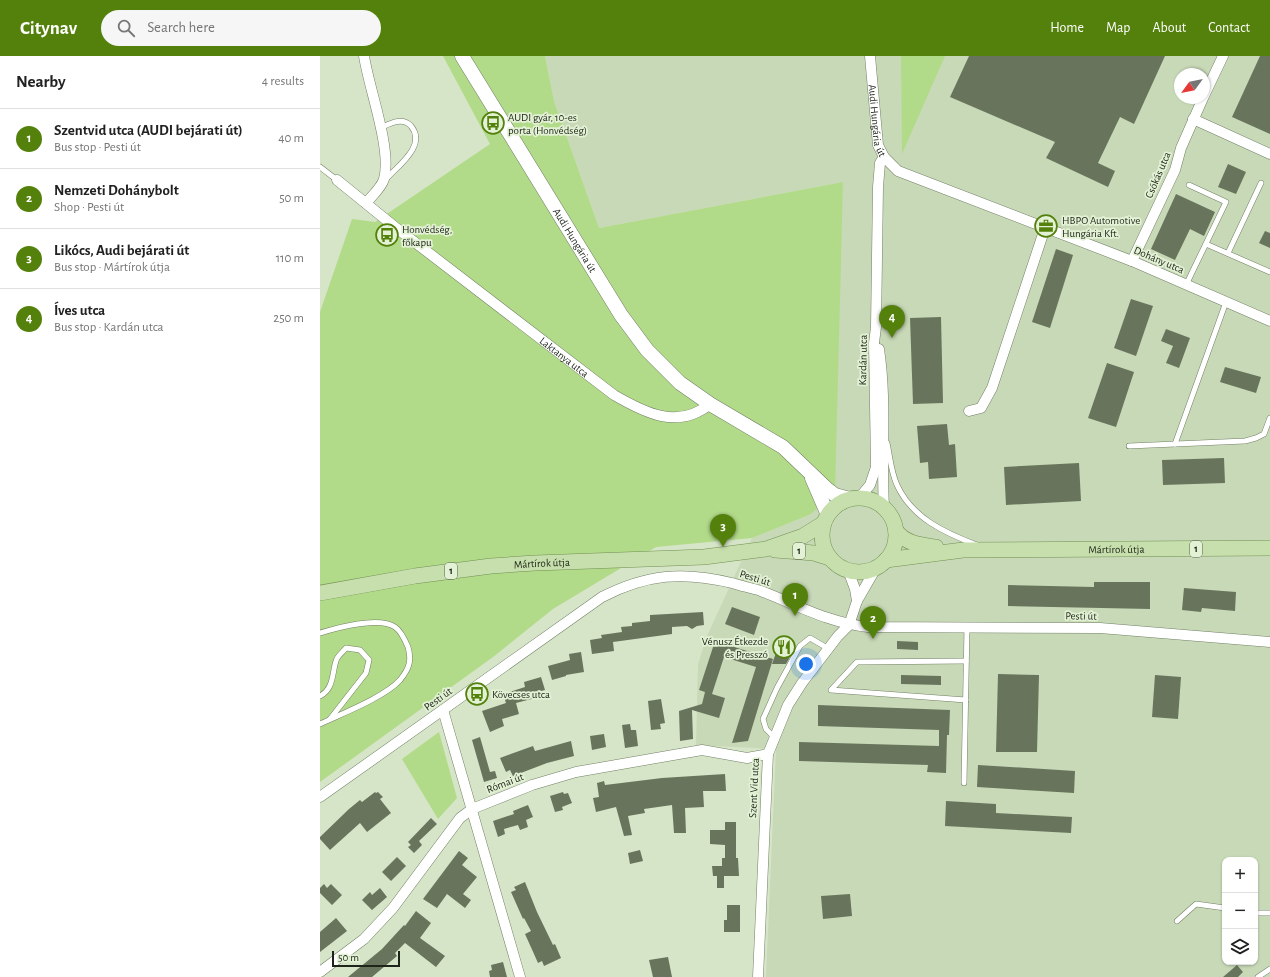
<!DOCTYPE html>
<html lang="en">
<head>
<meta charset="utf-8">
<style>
  :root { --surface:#fff; --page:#f6f6f6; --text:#222; --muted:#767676; --line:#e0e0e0; --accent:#54810c }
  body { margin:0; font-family:"Alegreya Sans",sans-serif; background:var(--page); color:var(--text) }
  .controls { position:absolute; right:12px; bottom:12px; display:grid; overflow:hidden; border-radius:8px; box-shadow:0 1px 3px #0004 }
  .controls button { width:36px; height:36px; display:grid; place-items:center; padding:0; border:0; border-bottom:1px solid var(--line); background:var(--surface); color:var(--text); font:20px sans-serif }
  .compass { position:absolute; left:854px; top:12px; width:36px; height:36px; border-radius:50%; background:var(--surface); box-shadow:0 1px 3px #0004; rotate:237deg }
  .scale { position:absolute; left:12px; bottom:10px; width:68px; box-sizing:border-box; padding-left:4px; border:2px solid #1e2419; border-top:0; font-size:11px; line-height:14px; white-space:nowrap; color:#1e2419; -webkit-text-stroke:3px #e3f2d5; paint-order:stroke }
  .you { position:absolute; left:486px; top:608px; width:14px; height:14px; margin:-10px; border:3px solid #fff; border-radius:50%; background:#1a73e8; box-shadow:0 0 0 6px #1a73e833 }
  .badge { display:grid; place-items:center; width:26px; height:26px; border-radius:50%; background:var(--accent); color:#fff; font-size:13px; font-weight:700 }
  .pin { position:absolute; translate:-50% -33px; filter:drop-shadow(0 1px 2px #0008) }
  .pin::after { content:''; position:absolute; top:21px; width:14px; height:12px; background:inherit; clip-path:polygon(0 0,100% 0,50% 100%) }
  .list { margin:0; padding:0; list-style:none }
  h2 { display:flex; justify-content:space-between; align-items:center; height:52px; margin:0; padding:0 16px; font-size:17px }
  h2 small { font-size:13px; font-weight:400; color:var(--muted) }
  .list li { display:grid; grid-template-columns:26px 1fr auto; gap:12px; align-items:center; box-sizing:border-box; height:60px; padding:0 16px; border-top:1px solid var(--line) }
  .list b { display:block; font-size:15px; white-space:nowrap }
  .list p { margin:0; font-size:13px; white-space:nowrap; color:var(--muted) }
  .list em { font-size:13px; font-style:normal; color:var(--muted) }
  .icon { flex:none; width:22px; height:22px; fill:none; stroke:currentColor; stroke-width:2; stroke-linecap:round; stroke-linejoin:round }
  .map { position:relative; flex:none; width:950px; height:921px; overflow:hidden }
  header { display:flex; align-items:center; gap:24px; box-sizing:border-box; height:56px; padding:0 20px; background:var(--accent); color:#fff }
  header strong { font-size:19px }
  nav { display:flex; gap:22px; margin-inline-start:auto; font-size:14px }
  .search { width:280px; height:36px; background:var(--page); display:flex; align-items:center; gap:10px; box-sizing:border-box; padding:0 14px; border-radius:22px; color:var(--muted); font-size:15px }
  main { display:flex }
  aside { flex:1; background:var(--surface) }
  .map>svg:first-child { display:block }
  .built { fill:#c8d9b7; fill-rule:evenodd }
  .green { fill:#b2db89 }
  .building { fill:#68755c }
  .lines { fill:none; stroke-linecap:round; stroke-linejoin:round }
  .lane-casing { stroke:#738066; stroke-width:6 }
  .street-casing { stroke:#738066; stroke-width:11 }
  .secondary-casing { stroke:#738066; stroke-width:15 }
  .primary-casing { stroke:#729054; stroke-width:16 }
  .lane { stroke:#fff; stroke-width:5 }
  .street { stroke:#fff; stroke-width:10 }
  .secondary { stroke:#fff; stroke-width:14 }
  .primary { stroke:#c6dfac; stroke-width:15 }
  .labels { text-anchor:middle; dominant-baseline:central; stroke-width:3.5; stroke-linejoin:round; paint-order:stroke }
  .shield { fill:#e3f2d5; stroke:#596251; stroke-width:1 }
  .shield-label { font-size:10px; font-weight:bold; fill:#1e2419 }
  .poi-label { font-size:11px; fill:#1e2419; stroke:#e3f2d5; text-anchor:start }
  .street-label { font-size:11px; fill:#1e2419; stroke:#e3f2d5 }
</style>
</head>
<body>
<header>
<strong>Citynav</strong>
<div class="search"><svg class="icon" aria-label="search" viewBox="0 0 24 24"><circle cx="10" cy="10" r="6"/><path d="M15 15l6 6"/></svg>Search here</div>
<nav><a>Home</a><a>Map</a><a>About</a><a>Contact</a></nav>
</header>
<main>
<aside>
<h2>Nearby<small>4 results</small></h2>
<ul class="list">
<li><span class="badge">1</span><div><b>Szentvid utca (AUDI bejárati út)</b><p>Bus stop · Pesti út</p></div><em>40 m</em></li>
<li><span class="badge">2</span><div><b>Nemzeti Dohánybolt</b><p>Shop · Pesti út</p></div><em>50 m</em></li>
<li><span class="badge">3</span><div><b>Likócs, Audi bejárati út</b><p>Bus stop · Mártírok útja</p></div><em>110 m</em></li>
<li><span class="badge">4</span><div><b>Íves utca</b><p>Bus stop · Kardán utca</p></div><em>250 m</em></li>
</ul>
</aside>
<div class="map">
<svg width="950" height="921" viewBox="0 0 950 921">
  <rect width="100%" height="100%" fill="#d6e5c8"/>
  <path class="built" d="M225,0H950V921H446L456,693L376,689L378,608L387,580L432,482L489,459L523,126L279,172L234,45ZM860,18H884V42H860ZM905,804H935V906H905Z"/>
  <g class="green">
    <path d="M123,0H225L234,45L279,172L523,126L515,439L489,459L432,482L336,491L233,553L173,601L0,726V256L32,163L55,166L170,88Z"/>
    <path d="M581,0H625L582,98Z"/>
    <path d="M119,676L137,742L118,763L82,703Z"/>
  </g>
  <g class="building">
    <path d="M649,0H845L814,68L800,61L778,107L795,115L788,131L726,102L735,86L630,41Z"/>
    <path d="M940,0H950V78L912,61Z"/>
    <path d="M908,108L926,116L916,138L898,131Z"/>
    <path d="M856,138L895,156L884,180L870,173L855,204L831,193Z"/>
    <path d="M945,175L950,177V192L939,187Z"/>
    <path d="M736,193L753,199L730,272L712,266Z"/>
    <path d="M811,243L833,250L816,300L794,292Z"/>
    <path d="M621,261L623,347L593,348L590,262Z"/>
    <path d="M846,273L870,282L859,312L846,307L853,290L841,285Z"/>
    <path d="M787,307L814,316L796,371L768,362Z"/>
    <path d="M905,311L941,321L936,337L900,326Z"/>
    <path d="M627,368L629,389L635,388L637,421L609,423L608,406L600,407L597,370Z"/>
    <path d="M904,402L905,427L843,429L842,404Z"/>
    <path d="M759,407L761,445L686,449L684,411Z"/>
    <path d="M774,526H830V553L688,550V529L774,531Z"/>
    <path d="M864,532L916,536L915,555L882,552L881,556L862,554Z"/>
    <path d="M412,551L440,561L434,579L405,568Z"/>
    <path d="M383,556L384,569L377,570L372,573L367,570L352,571V578L293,586L294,595L272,598L270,584L282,582L281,579L302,576L301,571L312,570V567L330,565V559Z"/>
    <path d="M461,583L472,585L468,598L471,599L466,608H452Z"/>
    <path d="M395,585L453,603L428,685L412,687L436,611L404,601L392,638L405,642L399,662L372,654L373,683L360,685L359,655L382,648L385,636L379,634Z"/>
    <path d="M577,585L598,586V594L577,593Z"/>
    <path d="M261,596L264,616L246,619V620L232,624L228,610L250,604L249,598Z"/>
    <path d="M678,618L719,619L717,696H676Z"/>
    <path d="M581,619L621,620V629L581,628Z"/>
    <path d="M835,619L861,621L858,663L832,661Z"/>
    <path d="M221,621L225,634L217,636L219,641L196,647L199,658L182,663L184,670L170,676L162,655L186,647L183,638L205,631L204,626Z"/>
    <path d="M341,643L345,667L340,668L341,673L331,674L328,645Z"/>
    <path d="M498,649L630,654L629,679H627L626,717L607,716L608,709L479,705V686L619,690V674L498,670Z"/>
    <path d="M310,668L311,674H316L318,690L305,692L302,669Z"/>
    <path d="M284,678L286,691L272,694L270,680Z"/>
    <path d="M160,681L170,716L175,715L177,722L164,726L152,684Z"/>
    <path d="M251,685L254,700L227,707L193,720L190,714L186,716L180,702L213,690L215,695Z"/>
    <path d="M658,709L755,715L754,737L657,731Z"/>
    <path d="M405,718L406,735H383L384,751L365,752L366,777H354L352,749L324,753L325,757L308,760L312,779L304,780L296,751L276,756L273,742L279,741L277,727L284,725L285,729L342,722Z"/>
    <path d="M55,736L56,737L58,736L63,741L60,743L71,757L47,776L40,767L10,794L0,783V781L29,753L40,744L42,746Z"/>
    <path d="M243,736L244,738L248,737L252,747L242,751L243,754L235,756L230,740Z"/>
    <path d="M626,745L676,748V757L752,761L751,777L625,770Z"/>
    <path d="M208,749L213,761L206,764L208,771L200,774L198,769L184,773L185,778L178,781L173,765L194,758L193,755Z"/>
    <path d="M111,762L117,768L99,785L102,789L94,797L88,791L91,789L88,786Z"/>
    <path d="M405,766H416V802H418L419,820H404V832H397V820H393L392,810H402V802H405V789L390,788V774H405Z"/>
    <path d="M320,794L323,805L310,808L308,797Z"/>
    <path d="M139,795L148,802L142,809L157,821L143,838L151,844L145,852L127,838L117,852L103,843Z"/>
    <path d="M77,801L86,810L71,825L62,816Z"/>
    <path d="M205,826L217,856L233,889L235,888L241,902L224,910L222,905L218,907L214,898L205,878L211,875L204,862L203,863L191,836L196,834L194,831Z"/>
    <path d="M4,828L7,832L11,828L22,839L12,849L0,837V832Z"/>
    <path d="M60,832L67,841L52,854L42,844L50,836L52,839Z"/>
    <path d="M530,838L532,860L503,863L501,840Z"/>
    <path d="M407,849H420V876H404V864H407Z"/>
    <path d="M96,855L111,867L100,882L125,900L116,911L85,887L75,897L77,900L52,921H28L62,893L84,869L85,870Z"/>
    <path d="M16,862L27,875L0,896V876Z"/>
    <path d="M348,901L352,921H333L329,904Z"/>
    <path d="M183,906L187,921H170L169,915L172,914L171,909Z"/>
    <path d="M917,909L923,916L918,921H903Z"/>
  </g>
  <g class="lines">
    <g class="lane-casing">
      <g id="lane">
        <path d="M62,71C71,67 83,61 91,70C107,89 79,109 66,123"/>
        <path d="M0,111L17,124"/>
        <path d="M886,188L950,216"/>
        <path d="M908,197L941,127"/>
        <path d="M866,229L906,146L869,129"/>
        <path d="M567,387C570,401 571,416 577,429C592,462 625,477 657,489"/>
        <path d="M855,388L906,246"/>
        <path d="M809,390L925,385L936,382L944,378L950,362"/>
        <path d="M0,577C17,572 58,560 75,571C81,575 85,584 88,591C92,605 89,613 80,624C65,641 21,658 0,668"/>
        <path d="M0,640C14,633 12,617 16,605C17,600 23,596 26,592L40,594L49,604L46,617L10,663"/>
        <path d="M646,644L511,634L537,606L646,605"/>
        <path d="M454,681L446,673L443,663L457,632L480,590L490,582L509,593"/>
        <path d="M644,727L647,571"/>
        <path d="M935,857H950"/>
        <path d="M857,865L876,848L905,852"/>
        <path d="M938,921L950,913"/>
      </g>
    </g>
    <g class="street-casing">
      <g id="street">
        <path d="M44,0C49,33 72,93 64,123C62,131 51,141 46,147"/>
        <path id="s1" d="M550,0L558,89L564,101L578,115L812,205L950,265"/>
        <path d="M884,40L903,0"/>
        <path d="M873,63L950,98"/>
        <path id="s2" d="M17,124L75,171L294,339C325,357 358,374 390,348"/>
        <path d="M812,205L855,114L861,92L883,42"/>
        <path d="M559,293C567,346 561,399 564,452"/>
        <path d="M649,355L661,352L672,332L725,172"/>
        <path d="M539,442L550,429L556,411L554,287L556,271L558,131L560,107L564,101"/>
        <path d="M528,514L535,533L537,545"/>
        <path d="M123,654L200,921"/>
        <path d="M0,741L282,541C327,518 363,515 412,527C421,530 432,532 441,535C477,549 509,567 548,571L780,572L950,586"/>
        <path d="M0,916L44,883L73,852L140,762L152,753L212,729L256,716L382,694L427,702L448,698"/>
        <path d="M438,921L448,698L468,649L482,627L518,580L529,569L537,545L556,512"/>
      </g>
    </g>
    <g class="secondary-casing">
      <g id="secondary">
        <path id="s3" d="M142,0L301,259L327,294L360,327L390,348L463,391L507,433L515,439L530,443"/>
        <path d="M492,422L508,459"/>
      </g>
    </g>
    <g class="primary-casing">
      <g id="primary">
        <circle cx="539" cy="479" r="37"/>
        <path d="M576,475C586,488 601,489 616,491"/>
        <path d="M455,494L494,497L510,502"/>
        <path id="s4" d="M566,504L643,494L950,492"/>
        <path id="s5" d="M0,537L95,520L171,510L215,507L384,501L446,493L483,480L504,467"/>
      </g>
    </g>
    <use href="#lane" class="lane"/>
    <use href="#street" class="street"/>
    <use href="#secondary" class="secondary"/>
    <use href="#primary" class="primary"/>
  </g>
  <defs>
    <g id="bus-ring" transform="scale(1.15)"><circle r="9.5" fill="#e3f2d5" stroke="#54810c" stroke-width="1.5"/><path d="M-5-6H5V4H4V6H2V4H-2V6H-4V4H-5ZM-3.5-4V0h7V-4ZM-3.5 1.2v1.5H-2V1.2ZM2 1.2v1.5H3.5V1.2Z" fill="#54810c"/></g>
    <g id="office-ring" transform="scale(1.15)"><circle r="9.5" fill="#e3f2d5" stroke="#54810c" stroke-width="1.5"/><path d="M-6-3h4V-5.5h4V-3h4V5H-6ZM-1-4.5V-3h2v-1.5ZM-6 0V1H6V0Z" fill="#54810c"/></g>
    <g id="restaurant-ring" transform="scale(1.15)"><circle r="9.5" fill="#e3f2d5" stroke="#54810c" stroke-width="1.5"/><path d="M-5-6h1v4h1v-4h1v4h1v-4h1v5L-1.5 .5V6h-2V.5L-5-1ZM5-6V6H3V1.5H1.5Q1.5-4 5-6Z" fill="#54810c"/></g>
  </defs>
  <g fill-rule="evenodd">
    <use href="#bus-ring" x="173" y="67"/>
    <use href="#office-ring" x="726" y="170"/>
    <use href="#bus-ring" x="67" y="179"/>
    <use href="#restaurant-ring" x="464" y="591"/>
    <use href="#bus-ring" x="157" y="638"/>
  </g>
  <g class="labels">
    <g class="shield">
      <rect x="870" y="485" width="12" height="16" rx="3"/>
      <rect x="473" y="487" width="12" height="16" rx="3"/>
      <rect x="125" y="507" width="12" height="16" rx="3"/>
    </g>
    <g class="shield-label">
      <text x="876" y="493">1</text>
      <text x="479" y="495">1</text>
      <text x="131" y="515">1</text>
    </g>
    <g class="poi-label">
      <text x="188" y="61">AUDI gyár, 10-es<tspan x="188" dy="13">porta (Honvédség)</tspan></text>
      <text x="742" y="164">HBPO Automotive<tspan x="742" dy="13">Hungária Kft.</tspan></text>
      <text x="82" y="173">Honvédség,<tspan x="82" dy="13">főkapu</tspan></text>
      <text x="448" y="585" text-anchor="end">Vénusz Étkezde<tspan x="448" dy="13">és Presszó</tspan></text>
      <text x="172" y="638">Kövecses utca</text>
    </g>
    <g class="street-label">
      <text stroke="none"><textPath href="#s1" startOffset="65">Audi Hungária út</textPath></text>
      <text transform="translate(838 119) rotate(-67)">Csókás utca</text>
      <text stroke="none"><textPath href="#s3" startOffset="216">Audi Hungária út</textPath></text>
      <text transform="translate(839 204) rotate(23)">Dohány utca</text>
      <text stroke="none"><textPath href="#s2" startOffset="288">Laktanya utca</textPath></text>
      <text transform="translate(543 304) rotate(-89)">Kardán utca</text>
      <text stroke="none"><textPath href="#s4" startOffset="231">Mártírok útja</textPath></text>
      <text stroke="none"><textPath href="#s5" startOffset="224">Mártírok útja</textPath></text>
      <text transform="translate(435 522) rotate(17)">Pesti út</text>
      <text transform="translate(761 560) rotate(1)">Pesti út</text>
      <text transform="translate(118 643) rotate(-36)">Pesti út</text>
      <text transform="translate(185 727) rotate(-21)">Római út</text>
      <text transform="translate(434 732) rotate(-87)">Szent Vid utca</text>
    </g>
  </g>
</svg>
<div class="controls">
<button>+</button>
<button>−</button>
<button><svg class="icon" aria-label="layers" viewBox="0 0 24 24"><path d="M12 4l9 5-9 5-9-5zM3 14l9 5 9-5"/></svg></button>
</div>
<svg class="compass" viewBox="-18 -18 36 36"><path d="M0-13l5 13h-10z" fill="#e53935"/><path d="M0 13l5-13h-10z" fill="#767676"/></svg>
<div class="scale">50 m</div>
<div class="you"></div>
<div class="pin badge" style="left:475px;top:560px">1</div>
<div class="pin badge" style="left:553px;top:583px">2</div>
<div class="pin badge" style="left:403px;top:491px">3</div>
<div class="pin badge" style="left:572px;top:282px">4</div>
</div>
</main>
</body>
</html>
